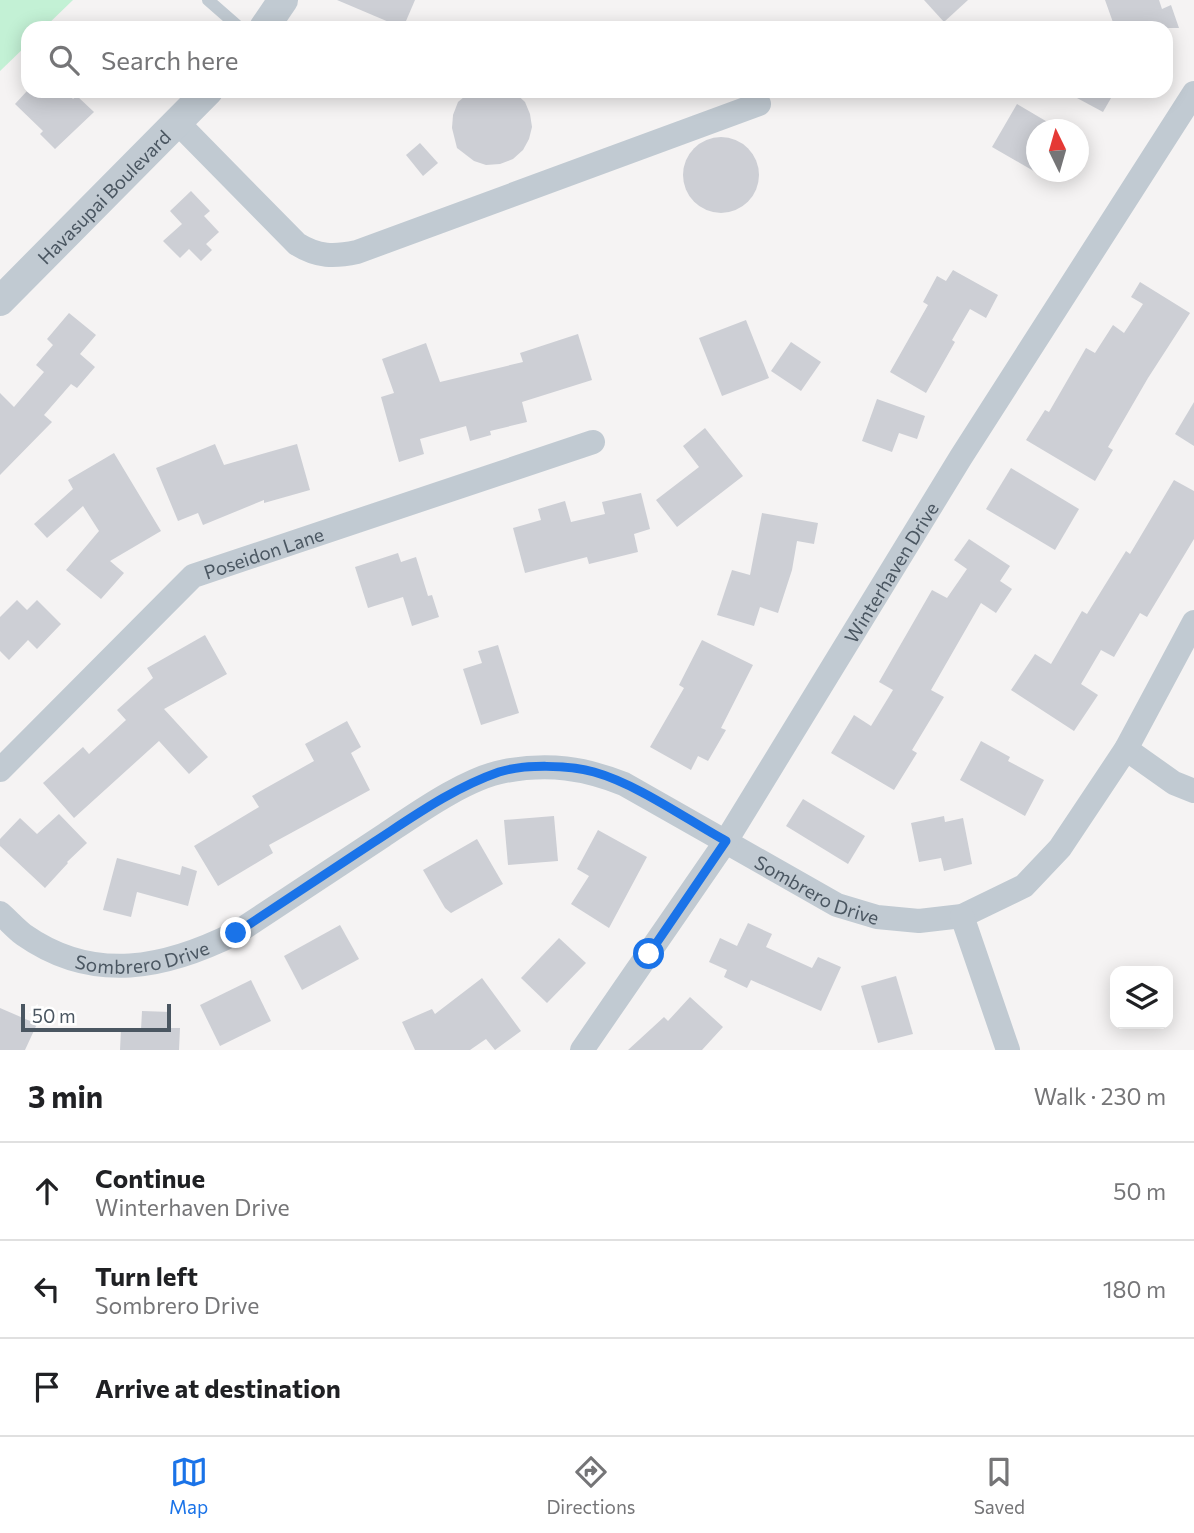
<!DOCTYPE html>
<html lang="en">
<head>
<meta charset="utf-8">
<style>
  :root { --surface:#fff; --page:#f2f2f2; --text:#202124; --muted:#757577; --line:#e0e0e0; --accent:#1a73e8 }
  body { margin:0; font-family:Commissioner,sans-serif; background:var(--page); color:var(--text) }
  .controls { position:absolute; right:21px; bottom:21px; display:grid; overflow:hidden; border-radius:14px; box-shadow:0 4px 18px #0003 }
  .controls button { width:63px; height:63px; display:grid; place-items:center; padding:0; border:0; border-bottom:2px solid var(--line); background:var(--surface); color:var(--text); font:35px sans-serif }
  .compass { position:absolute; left:1026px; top:119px; width:63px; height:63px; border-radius:50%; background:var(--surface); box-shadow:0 4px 18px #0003; rotate:355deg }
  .scale { position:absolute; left:21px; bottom:18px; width:150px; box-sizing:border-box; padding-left:7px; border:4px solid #4a5661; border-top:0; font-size:19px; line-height:24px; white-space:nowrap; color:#4a5661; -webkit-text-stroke:5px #fff; paint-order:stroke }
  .stop { position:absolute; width:21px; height:21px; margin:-16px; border:5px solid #1a73e8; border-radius:50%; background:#fff }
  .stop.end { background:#1a73e8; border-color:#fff; box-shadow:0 2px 7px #0008 }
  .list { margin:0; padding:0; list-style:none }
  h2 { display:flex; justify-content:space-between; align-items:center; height:91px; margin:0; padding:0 28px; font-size:30px }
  h2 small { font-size:23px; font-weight:400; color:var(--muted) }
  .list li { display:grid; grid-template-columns:46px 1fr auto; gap:21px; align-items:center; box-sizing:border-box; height:98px; padding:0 28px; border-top:2px solid var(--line) }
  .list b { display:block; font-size:26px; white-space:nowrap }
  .list p { margin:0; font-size:23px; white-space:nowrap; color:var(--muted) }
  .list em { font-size:23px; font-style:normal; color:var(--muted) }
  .icon { flex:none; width:38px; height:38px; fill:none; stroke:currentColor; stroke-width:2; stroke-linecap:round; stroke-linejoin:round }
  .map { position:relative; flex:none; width:1194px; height:1050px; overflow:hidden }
  .search { position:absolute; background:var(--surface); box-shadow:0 4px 18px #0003; left:21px; right:21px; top:21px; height:77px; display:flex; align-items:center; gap:18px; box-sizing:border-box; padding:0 24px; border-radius:21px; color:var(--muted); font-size:26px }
  .sheet { height:385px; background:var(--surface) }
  nav { display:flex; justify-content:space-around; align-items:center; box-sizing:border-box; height:98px; border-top:2px solid var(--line); background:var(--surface); font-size:19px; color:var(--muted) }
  nav a { display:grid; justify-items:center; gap:4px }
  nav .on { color:var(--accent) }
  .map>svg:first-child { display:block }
  .green { fill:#c3f1d5 }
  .building { fill:#cdcfd5 }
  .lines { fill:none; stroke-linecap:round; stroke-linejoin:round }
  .service { stroke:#c1cad2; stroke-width:12 }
  .minor { stroke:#c1cad2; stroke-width:24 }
  .tertiary { stroke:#c1cad2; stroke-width:30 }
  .route { stroke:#1a73e8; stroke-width:9 }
  .labels { text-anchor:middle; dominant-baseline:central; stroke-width:5; stroke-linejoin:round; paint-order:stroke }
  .street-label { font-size:19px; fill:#4a5661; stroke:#fff }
</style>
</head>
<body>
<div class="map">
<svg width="1194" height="1050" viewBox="0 0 1194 1050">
  <rect width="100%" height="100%" fill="#f5f3f3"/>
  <path class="green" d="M0,0H73L44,28H28V44L0,71Z"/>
  <g class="building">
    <path d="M337,0H415L403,28Z"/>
    <path d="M924,0H968L944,22Z"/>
    <path d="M1105,0H1159L1162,9L1171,5L1179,28H1115Z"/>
    <path d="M27,91H65L73,99L77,96L94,112L55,149L40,134L43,131L15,104Z"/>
    <path d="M471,91H513L525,102L530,114L532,127L529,139L523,150L513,159L500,164L486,165L474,161L457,148L452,128L453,115L458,102Z"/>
    <path d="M1064,91H1115L1103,112Z"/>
    <path d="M1017,104L1061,130H1037V173L992,147Z"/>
    <circle cx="721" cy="175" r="38"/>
    <path d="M420,143L438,163L423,176L406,155Z"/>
    <path d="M191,191L210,211L204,216L219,232L206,244L212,250L201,261L189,249L180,258L163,241L182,224L170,211Z"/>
    <path d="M953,270L998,295L986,318L970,309L952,340L955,342L926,393L890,372L928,305L923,302L937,276L946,281Z"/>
    <path d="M1140,282L1190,313L1148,378L1108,447L1113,450L1095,481L1026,440L1045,410L1049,412L1086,348L1095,353L1113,325L1124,333L1143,304L1131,297Z"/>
    <path d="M69,313L96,335L80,354L95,367L77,388L71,384L44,415L52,422L0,475V393L14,407L44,372L36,365L53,345L47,339Z"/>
    <path d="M746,320L769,378L722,396L699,338Z"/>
    <path d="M578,334L592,380L522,402L527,422L490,431L491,435L470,441L466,426L420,439L424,454L399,462L381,397L394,393L382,359L426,343L440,382L523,362L520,353Z"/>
    <path d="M791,342L821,362L801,391L771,371Z"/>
    <path d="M877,399L925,416L917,439L899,433L892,452L862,441Z"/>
    <path d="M1194,402V446L1175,434Z"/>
    <path d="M705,428L743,476L677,527L656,500L699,467L683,446Z"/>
    <path d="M215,444L224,465L297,444L310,490L264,503V500L203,525L198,513L178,521L156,468Z"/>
    <path d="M114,453L161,531L110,561L124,573L101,599L66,570L99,531L83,506L47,538L34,524L73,489L68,480Z"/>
    <path d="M1011,468L1079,509L1055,550L986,509Z"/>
    <path d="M1174,480L1194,491V539L1147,617L1140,613L1114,657L1101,650L1081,684L1098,695L1074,731L1011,690L1035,654L1051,664L1082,611L1087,614L1126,551L1130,554Z"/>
    <path d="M641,493L650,529L634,534L638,552L589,564L587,557L525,573L513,528L541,520L538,509L565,501L571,522L605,514L602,502Z"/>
    <path d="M762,513L818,523L814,544L797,541L792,570L778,613L760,607L754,626L717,615L732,570L750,575Z"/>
    <path d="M969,539L1010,566L1000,581L1012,589L996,613L981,603L931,690L944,697L912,750L917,753L894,790L831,753L854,715L871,726L893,690L879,682L932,590L947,598L967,569L954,560Z"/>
    <path d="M398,553L401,562L416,557L428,596L432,595L439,617L412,626L403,597L368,608L355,567Z"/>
    <path d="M17,600L27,610L37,600L61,624L37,649L28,640L9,660L0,651V617Z"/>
    <path d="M205,635L227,674L164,709L208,757L189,774L159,741L74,818L43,783L83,747L89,754L126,720L117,710L153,678L147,668Z"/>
    <path d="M702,640L753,665L721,728L726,730L708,761L698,756L691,770L650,747L684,688L679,685Z"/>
    <path d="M498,645L519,713L481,725L463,669L482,663L478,651Z"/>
    <path d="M347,721L361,747L351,753L370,790L269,845L273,853L218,886L194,846L259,807L252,796L314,761L305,744Z"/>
    <path d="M981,741L1010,757L1008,761L1044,780L1025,816L960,780Z"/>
    <path d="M803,799L865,836L848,864L786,826Z"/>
    <path d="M59,814L87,843L67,862L68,863L45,888L0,846V839L20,818L37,834Z"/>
    <path d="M554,816L558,861L508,865L504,820Z"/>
    <path d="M944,816L945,822L963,818L972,864L944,871L941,858L919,862L911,823Z"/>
    <path d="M598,830L647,857L609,928L571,904L589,876L577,869Z"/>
    <path d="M477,839L503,884L451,913L445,908L423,870Z"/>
    <path d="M117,858L180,875L182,866L197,871L188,906L137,892L131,917L103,910Z"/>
    <path d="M748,923L772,934L766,947L812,968L818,957L841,967L821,1011L751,980L747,988L724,977L727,970L709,962L720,938L737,946Z"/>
    <path d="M340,925L359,959L302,990L284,956Z"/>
    <path d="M559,938L586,963L547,1003L521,978Z"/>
    <path d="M896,976L913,1034L878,1043L861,986Z"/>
    <path d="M482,978L521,1031L495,1050L486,1039L470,1050H415L402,1022L432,1009L435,1014Z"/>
    <path d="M251,980L271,1021L220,1046L200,1005Z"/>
    <path d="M690,997L723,1027L702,1050H628L664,1017L668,1021Z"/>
    <path d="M0,1008L37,1024L25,1050H0Z"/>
    <path d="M142,1011L171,1012L170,1028H180L179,1050H120L121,1029L141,1030Z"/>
  </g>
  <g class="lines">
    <path class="service" d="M208,0L240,28"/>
    <g class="minor">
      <path d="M177,122L297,244C318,257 334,257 357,252L759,104"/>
      <path d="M1126,749L1174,783L1194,791"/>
      <path id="s1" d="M0,770L193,576L593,442"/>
      <path id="s2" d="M0,913C8,920 16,929 24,935C94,984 166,968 236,933C285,901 334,868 383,836C416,814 466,778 505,771C549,763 584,768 624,784L837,905L877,917L919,921L962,916L1024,886L1060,848L1126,749L1194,622"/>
      <path d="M962,916L1008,1050"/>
      <path id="s3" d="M582,1050L726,841L961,457L1194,93"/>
    </g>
    <g class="tertiary">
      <path d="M264,28L283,0"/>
      <path id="s4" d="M0,301L208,91"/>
    </g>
  </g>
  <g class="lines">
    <path class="route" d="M236,933C282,903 328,872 374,842C414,816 453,788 499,772C524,764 569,765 594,772C637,784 686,819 726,841L649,954"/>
  </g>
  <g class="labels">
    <g class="street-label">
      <text stroke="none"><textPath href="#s4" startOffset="147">Havasupai Boulevard</textPath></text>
      <text stroke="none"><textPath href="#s1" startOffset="348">Poseidon Lane</textPath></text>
      <text stroke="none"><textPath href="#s3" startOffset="569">Winterhaven Drive</textPath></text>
      <text stroke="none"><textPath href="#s2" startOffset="914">Sombrero Drive</textPath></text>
      <text stroke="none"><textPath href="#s2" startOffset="158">Sombrero Drive</textPath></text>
    </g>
  </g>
</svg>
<div class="controls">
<button><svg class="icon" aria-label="layers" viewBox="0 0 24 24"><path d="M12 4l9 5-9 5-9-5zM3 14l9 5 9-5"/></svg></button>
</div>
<svg class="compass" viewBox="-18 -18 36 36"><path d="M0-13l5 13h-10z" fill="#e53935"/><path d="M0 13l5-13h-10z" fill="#757577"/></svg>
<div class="scale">50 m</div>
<div class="stop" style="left:649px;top:954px"></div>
<div class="stop end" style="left:236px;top:933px"></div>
<div class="search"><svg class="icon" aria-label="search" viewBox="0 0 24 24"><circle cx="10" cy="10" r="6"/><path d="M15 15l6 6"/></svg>Search here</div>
</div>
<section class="sheet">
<h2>3 min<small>Walk · 230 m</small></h2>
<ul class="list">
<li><svg class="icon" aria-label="ahead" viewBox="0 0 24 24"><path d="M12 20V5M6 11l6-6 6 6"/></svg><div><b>Continue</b><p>Winterhaven Drive</p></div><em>50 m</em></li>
<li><svg class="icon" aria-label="left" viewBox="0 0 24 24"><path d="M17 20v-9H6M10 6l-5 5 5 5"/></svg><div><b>Turn left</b><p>Sombrero Drive</p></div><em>180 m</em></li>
<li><svg class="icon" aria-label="arrive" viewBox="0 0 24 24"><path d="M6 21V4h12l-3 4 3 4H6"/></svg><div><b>Arrive at destination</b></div></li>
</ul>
</section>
<nav>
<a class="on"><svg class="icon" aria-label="map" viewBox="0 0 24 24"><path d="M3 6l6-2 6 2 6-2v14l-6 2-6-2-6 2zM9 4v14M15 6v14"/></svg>Map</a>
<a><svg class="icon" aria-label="directions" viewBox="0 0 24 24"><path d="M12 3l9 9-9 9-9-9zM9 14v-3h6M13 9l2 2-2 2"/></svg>Directions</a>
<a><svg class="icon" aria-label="saved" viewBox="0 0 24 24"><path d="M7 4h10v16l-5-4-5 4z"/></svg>Saved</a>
</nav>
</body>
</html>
